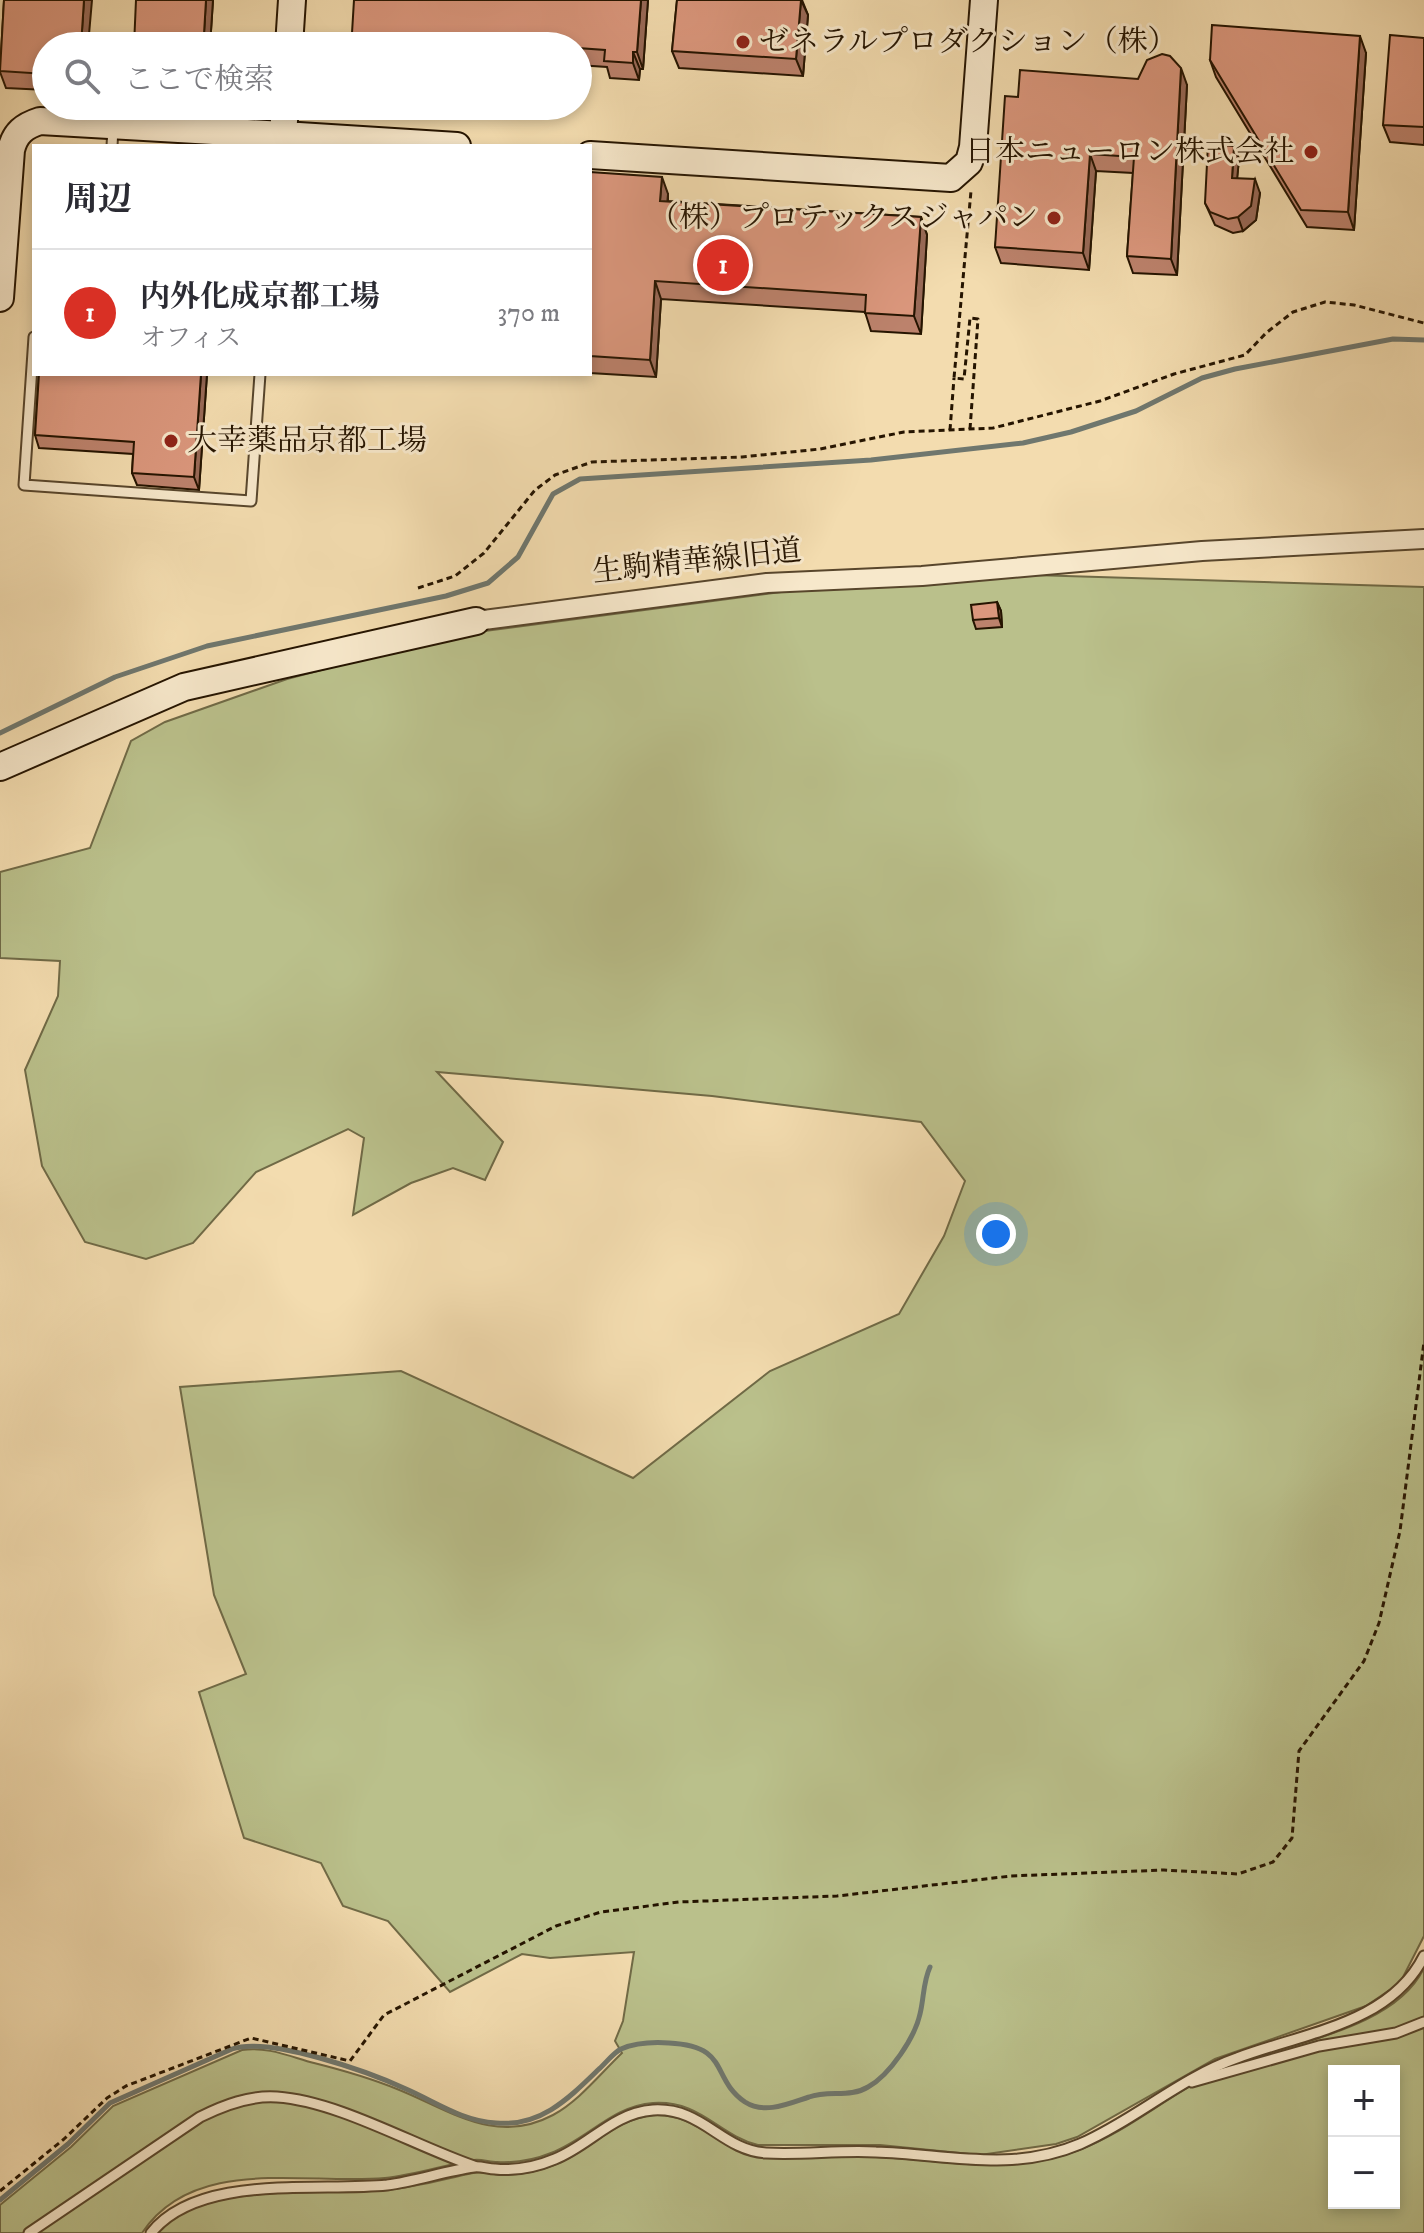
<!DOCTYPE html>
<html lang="ja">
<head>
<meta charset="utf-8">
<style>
  :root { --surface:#fff; --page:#f2f2f3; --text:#2b2b33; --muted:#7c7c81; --line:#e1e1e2; --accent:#d93025 }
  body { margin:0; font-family:"IM FELL DW Pica","Noto Serif JP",serif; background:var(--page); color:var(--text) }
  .controls { position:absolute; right:24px; bottom:24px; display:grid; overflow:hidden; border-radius:0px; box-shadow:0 4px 12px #0003 }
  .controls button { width:72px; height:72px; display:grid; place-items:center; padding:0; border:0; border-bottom:2px solid var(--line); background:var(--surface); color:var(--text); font:40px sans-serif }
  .you { position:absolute; left:996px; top:1234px; width:28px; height:28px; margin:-20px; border:6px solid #fff; border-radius:50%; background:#1a73e8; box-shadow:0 0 0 12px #1a73e833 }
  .badge { display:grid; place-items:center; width:52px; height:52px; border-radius:50%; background:var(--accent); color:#fff; font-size:26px; font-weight:700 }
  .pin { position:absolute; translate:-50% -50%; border:4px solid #fff; box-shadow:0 2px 8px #0006 }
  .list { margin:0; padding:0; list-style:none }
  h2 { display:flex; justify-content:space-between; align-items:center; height:104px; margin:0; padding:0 32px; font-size:34px }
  h2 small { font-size:26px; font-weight:400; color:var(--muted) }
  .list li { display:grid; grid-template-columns:52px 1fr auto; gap:24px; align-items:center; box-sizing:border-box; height:128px; padding:0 32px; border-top:2px solid var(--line) }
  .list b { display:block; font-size:30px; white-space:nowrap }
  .list p { margin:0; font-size:26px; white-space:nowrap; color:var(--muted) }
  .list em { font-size:26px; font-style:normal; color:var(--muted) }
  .icon { flex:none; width:44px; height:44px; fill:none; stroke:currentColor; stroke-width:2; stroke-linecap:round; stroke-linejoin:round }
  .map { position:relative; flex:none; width:1424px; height:2233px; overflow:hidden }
  .search { position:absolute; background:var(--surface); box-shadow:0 4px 12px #0003; left:32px; top:32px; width:560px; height:88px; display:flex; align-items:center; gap:20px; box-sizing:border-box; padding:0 28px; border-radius:44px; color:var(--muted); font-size:30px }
  .panel { position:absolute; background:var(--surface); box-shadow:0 4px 12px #0003; left:32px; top:144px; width:560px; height:232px; border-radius:0px }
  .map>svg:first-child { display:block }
  .green { fill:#bac08b; stroke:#706a46; stroke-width:2; fill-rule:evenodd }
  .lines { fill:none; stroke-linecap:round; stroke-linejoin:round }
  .stream { stroke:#6f776e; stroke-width:5 }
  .lane-casing { stroke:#58462c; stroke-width:13 }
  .street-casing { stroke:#58462c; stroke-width:22 }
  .secondary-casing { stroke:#251400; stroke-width:30 }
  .path { stroke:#251400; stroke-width:3; stroke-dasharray:6 4; stroke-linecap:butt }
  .lane { stroke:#f7e8cb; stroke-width:9 }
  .street { stroke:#f7e8cb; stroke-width:18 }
  .secondary { stroke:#f7e8cb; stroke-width:26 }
  .wall { fill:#bc826c; stroke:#251400; stroke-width:2 }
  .shaded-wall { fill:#996a58; stroke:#251400; stroke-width:2 }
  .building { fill:#db977d; stroke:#251400; stroke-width:2 }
  .poi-dot { fill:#8f2418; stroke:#f7e8cb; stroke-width:3 }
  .labels { text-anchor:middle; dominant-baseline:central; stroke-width:6; stroke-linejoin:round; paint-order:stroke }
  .poi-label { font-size:30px; fill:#251400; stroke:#f7e8cb; text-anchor:start }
  .street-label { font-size:30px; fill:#251400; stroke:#f7e8cb }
</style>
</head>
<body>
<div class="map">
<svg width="1424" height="2233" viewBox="0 0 1424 2233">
  <rect width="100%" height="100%" fill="#f3dcaf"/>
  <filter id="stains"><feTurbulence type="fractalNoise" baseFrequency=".0025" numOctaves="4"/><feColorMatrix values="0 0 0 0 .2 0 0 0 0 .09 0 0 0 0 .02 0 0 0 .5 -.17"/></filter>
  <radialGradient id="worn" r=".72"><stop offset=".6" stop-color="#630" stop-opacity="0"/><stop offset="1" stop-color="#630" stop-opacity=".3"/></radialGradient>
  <g class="green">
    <path d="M934,572L1424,587V1936L1400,1983L1366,2006L1215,2059L1077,2137L1056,2144L980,2155L880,2145H758C718,2135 701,2100 653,2103C612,2106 588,2139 551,2153C534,2160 516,2163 497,2162C490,2162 481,2159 474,2160C444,2165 415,2175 385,2178C304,2185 194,2155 142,2233H0V2205L71,2147L113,2106L242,2050C267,2046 291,2057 314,2063C342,2070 370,2078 397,2089C450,2110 495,2146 553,2115C579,2101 600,2074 622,2053L615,2041L623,2021L634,1952L550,1958L522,1954L450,1992L388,1921L343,1906L321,1863L244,1838L199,1692L246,1674L214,1595L180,1387L401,1371L633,1478L770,1371L899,1314L944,1236L965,1181L921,1122L712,1096L437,1072L503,1142L485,1180L453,1168L411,1183L353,1215L364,1138L348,1129L256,1172L193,1243L146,1259L85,1242L42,1166L25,1070L58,996L60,961L0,958V872L90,848L131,741L165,722L287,679L454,635Z"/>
    <path d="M1424,1968V2233H158C200,2180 324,2196 387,2190C417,2187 444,2179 473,2173C482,2171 491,2174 500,2175C519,2175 536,2172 554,2165C590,2152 615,2117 656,2115C701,2114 725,2157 768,2158C805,2159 841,2155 877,2157C950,2160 1007,2177 1079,2150C1137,2128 1182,2082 1241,2062C1298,2041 1396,2027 1424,1968ZM1334,2071H1394V2203H1334Z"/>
  </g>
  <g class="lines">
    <g class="stream">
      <path d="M0,733L115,677L207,646L446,596L488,583L518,557L553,494L580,479L871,460L1023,443L1071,432L1136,411L1202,378L1235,369L1393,339L1424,340"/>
      <path d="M0,2200L68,2144L110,2103L232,2049C269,2036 369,2072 406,2089C436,2102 462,2121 496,2123C541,2127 569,2098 599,2069C606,2063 613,2053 621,2049C635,2043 654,2042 669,2043C731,2046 710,2078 745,2102C765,2115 790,2103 809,2097C829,2090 850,2098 868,2087C890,2075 915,2037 920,2014C924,1998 923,1982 930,1967"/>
    </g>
    <g class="lane-casing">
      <g id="lane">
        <path d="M112,146L113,128"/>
        <path d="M34,337L24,485L251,501L260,374"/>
        <path d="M1192,2082L1319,2046L1396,2033L1424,2022"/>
        <path d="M29,2233L200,2117C224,2105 250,2095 277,2097C338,2101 415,2146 474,2166"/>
        <path d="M151,2233C199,2173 317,2192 387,2185C417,2181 445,2171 474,2167C481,2166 488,2169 495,2169C515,2171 536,2167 555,2159C590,2145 613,2113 653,2110C703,2107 721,2150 766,2153C803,2155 839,2150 876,2152C946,2154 1012,2173 1080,2144C1135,2120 1180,2078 1237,2058C1303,2033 1390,2024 1424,1956"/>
      </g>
    </g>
    <g class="street-casing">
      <path id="street" d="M476,621L767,583L922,576L1202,551L1424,539"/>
    </g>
    <g class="secondary-casing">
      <g id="secondary">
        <path d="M289,46L292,0"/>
        <path d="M285,106L283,135L457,146"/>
        <path d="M590,155L951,178L969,162L973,147L984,0"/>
        <path d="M0,298L11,150C15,133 24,126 40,121L283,135"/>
        <path d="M0,767L184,687L476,621"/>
      </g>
    </g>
    <g class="path">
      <path d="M970,429L978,319L970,318L964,379L954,378L971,191"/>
      <path d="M950,430L954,378"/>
      <path d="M418,588L455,576L484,553L535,490L555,475L592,462L742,457L820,449L904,432L993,428L1100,401L1174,374L1245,355L1266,333L1293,312L1325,302L1354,305L1424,323"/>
      <path d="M0,2191L64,2139L107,2098L126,2086L251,2038L350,2061L384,2015L556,1926L601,1912L679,1902L837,1896L1011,1876L1164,1870L1238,1874L1273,1862L1292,1838L1299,1751L1364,1661L1379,1623L1400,1531L1424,1342"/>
    </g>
    <use href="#lane" class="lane"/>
    <use href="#street" class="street"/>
    <use href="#secondary" class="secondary"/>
  </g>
  <g class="wall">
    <path d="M4,0L46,46V90L6,88L0,72Z"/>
    <path d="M213,0L210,46H134Z"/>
    <path d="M648,0L643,69H640L639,80L610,78L607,67L578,65V46H357L352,33Z"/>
    <path d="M677,0H802L808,15L803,76L679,68L672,51Z"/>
    <path d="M1424,38V145L1390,142L1383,125Z"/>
    <path d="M1366,53L1354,230L1307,227L1216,77L1210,60Z"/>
    <path d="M1187,85L1177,275L1133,273L1127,256L1133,173L1096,171L1089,270L1001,263L995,247L1018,97Z"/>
    <path d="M1234,146L1239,159L1237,178L1260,193L1256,220L1243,231L1233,233L1215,225L1205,203Z"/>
    <path d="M590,172L668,194V201L921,217L927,235L921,334L871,331L865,312L661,299L656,377L590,373Z"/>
    <path d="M39,374H207L199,490L137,485L132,473L133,454L39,448L35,435Z"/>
    <path d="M997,602L1001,611L1002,627L976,629L973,620Z"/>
  </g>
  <g class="shaded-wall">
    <path d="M84,0H92L88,46H81Z"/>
    <path d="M206,0H213L210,46H209L204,34Z"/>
    <path d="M641,0H648L643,69L637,52Z"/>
    <path d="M801,0L808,15L803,76L796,59Z"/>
    <path d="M194,33L198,46H193Z"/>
    <path d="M1360,36L1366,53L1354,230L1348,212Z"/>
    <path d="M633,52L640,69L639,80L633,63Z"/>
    <path d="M1181,68L1187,85L1177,275L1171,259Z"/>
    <path d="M1234,146L1239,159L1236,191L1232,178Z"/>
    <path d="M1090,154L1096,171L1089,270L1083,253Z"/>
    <path d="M662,177L668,194L666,218L660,201Z"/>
    <path d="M1255,179L1260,193L1256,220L1243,231L1238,217Z"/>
    <path d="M921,217L927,235L921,334L914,316Z"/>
    <path d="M655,281L661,299L656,377L650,360Z"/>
    <path d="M201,374H207L199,490L194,477Z"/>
    <path d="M997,602L1001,611L1002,627L999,618Z"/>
  </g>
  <g class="building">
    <path d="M4,0H84L81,46H46V74L0,71Z"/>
    <path d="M136,0H206L204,34L194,33L193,46H134Z"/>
    <path d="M354,0H641L637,52H633V63L604,61L605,50L578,48V46H483V42L418,37L417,46H388L389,35L352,33Z"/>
    <path d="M677,0H801L796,59L672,51Z"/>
    <path d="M1212,25L1360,36L1348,212L1301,210L1210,60Z"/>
    <path d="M1390,35L1424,38V127L1383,125Z"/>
    <path d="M1162,54L1170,56L1181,68L1171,259L1127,256L1134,157L1090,154L1083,253L995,247L1005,96L1018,97L1020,70L1138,79L1147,60Z"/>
    <path d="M1208,144L1234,146L1232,178L1255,179L1251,206L1238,217L1228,219L1210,212L1205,203Z"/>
    <path d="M590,172L662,177L660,201L921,217L914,316L865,313L866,295L655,281L650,360L590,356Z"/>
    <path d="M39,374H201L194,477L132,473L134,442L35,435Z"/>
    <path d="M997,602L999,618L973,620L971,605Z"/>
  </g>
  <g class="poi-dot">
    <circle cx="743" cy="42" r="8"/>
    <circle cx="1311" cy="152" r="8"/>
    <circle cx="1054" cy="218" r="8"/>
    <circle cx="171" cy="441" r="8"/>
  </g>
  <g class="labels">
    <g class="poi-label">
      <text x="759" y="42">ゼネラルプロダクション（株）</text>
      <text x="1295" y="152" text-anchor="end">日本ニューロン株式会社</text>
      <text x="1038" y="218" text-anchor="end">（株）プロテックスジャパン</text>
      <text x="187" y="441">大幸薬品京都工場</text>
    </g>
    <g class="street-label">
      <text transform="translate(697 562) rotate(-6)">生駒精華線旧道</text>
    </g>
  </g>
  <rect width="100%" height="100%" filter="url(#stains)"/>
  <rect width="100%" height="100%" fill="url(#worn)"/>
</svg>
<div class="controls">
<button>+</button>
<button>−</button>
</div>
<div class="you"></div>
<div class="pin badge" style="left:723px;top:265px">1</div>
<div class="search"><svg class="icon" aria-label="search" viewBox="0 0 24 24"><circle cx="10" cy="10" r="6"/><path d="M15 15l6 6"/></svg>ここで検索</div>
<section class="panel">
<h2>周辺<small></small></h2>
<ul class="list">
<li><span class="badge">1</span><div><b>内外化成京都工場</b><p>オフィス</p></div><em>370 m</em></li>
</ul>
</section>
</div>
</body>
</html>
